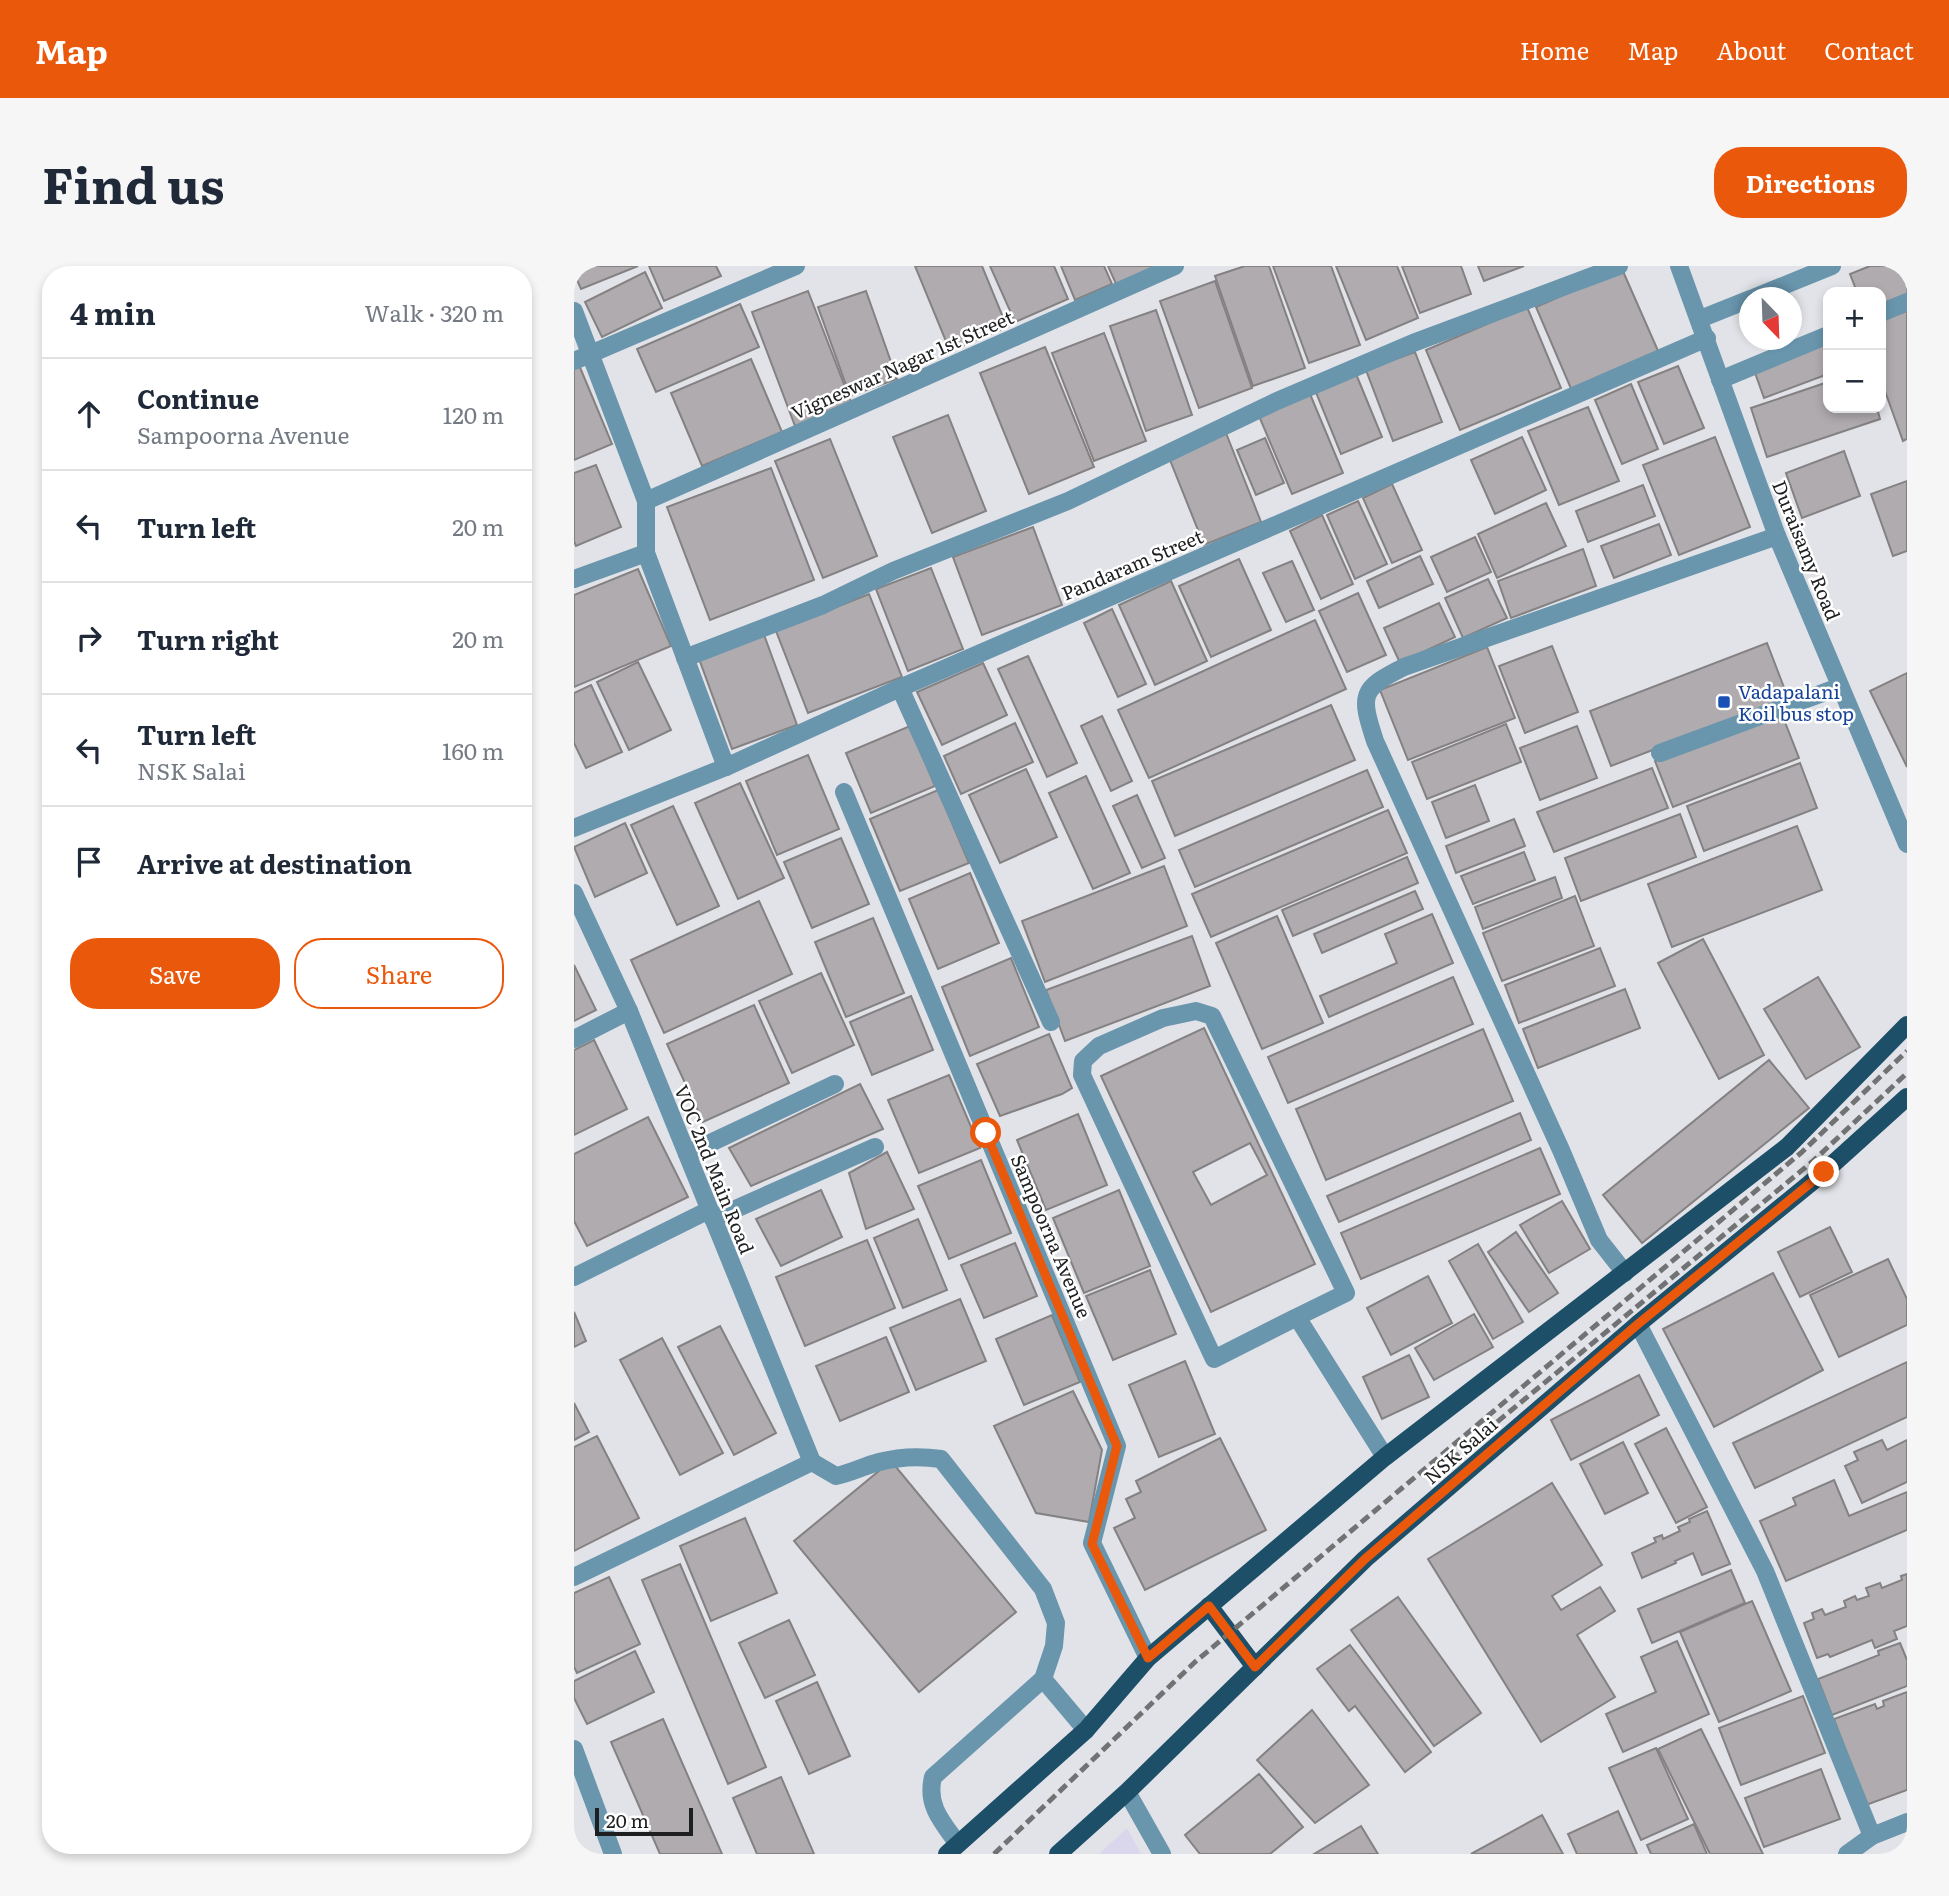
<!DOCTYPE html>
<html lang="en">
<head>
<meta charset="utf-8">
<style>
  :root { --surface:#fff; --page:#f6f6f7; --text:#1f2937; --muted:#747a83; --line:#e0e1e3; --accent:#ea580c }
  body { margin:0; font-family:Literata,serif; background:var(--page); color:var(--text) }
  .controls { position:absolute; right:21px; top:21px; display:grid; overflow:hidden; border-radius:14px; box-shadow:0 4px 10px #0003 }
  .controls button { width:63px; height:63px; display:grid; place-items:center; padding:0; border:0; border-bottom:2px solid var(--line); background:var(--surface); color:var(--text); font:35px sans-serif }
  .compass { position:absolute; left:1165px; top:21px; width:63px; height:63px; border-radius:50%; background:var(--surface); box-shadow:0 4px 10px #0003; rotate:157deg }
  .scale { position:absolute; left:21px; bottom:18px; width:98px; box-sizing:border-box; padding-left:7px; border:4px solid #1e1f20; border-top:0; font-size:19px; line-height:24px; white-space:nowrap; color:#1e1f20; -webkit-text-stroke:5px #fff; paint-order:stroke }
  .stop { position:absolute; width:21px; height:21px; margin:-16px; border:5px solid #ea580c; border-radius:50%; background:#fff }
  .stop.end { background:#ea580c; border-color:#fff; box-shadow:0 2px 7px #0008 }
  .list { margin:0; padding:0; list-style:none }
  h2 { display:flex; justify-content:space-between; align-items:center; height:91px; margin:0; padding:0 28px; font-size:30px }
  h2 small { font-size:23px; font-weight:400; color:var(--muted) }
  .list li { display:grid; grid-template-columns:46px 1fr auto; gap:21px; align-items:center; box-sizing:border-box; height:112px; padding:0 28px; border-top:2px solid var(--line) }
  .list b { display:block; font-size:26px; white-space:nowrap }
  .list p { margin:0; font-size:23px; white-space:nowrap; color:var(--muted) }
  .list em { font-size:23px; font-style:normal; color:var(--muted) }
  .actions { display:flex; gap:14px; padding:21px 28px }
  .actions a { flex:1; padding:16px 0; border:2px solid var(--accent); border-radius:28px; text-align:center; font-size:24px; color:var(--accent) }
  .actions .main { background:var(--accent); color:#fff }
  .icon { flex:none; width:38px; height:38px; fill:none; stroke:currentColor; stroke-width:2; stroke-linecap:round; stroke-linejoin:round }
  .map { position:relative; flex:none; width:1333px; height:1588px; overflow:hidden; border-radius:28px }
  header { display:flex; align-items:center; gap:42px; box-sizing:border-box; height:98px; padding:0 35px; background:var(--accent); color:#fff }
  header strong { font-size:33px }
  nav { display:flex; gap:38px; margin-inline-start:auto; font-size:24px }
  .intro { display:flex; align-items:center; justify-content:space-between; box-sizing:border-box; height:168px; padding:0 42px }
  h1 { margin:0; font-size:49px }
  .button { padding:18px 32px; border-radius:28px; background:var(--accent); color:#fff; font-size:24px; font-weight:700 }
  main { display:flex; gap:42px; padding:0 42px }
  aside { flex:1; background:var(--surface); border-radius:28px; box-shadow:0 4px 10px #0003 }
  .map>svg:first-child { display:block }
  .education { fill:#dad6ec }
  .building { fill:#afabae; stroke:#848183; stroke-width:2; fill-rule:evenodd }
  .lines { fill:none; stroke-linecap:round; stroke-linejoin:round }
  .minor { stroke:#6995ad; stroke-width:18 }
  .major { stroke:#1d4f68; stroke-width:18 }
  .rail { stroke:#717274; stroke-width:5; stroke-dasharray:10 5; stroke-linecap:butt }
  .route { stroke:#ea580c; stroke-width:9 }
  .transit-dot { fill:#1a4fb4; stroke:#fff; stroke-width:2.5 }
  .labels { text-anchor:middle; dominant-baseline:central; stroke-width:5; stroke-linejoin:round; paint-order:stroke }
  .street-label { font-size:19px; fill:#1e1f20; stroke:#fff }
  .transit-label { font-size:19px; fill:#164399; stroke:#fff; text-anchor:start }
</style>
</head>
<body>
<header>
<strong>Map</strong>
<nav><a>Home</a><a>Map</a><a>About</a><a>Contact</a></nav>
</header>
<div class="intro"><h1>Find us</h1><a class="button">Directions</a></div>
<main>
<aside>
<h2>4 min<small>Walk · 320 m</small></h2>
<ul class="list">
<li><svg class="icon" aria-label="ahead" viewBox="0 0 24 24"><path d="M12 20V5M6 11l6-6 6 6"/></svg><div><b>Continue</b><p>Sampoorna Avenue</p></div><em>120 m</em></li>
<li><svg class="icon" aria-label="left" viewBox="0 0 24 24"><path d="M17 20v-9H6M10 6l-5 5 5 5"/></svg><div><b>Turn left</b></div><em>20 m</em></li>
<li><svg class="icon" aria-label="right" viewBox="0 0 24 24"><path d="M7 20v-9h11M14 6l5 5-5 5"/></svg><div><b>Turn right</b></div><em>20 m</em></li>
<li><svg class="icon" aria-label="left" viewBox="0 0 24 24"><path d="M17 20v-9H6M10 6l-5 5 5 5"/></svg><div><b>Turn left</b><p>NSK Salai</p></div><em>160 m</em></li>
<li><svg class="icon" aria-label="arrive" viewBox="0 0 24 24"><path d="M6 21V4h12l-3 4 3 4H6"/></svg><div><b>Arrive at destination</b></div></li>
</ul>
<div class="actions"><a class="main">Save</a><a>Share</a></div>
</aside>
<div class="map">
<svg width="1333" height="1588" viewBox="0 0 1333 1588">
  <rect width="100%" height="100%" fill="#e2e3e8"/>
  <path class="education" d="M553,1562L567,1588H525Z"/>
  <g class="building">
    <path d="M0,0H64L7,23L0,7Z"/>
    <path d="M75,0H142L147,10L90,35Z"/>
    <path d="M341,0H408L433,61L376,85Z"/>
    <path d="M416,0H480L494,33L441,56Z"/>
    <path d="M487,0H530L538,18L501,34Z"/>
    <path d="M534,0H589L543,20Z"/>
    <path d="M671,0H695L731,102L679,120L641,10Z"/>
    <path d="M699,0H757L786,79L735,97Z"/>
    <path d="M762,0H823L844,52L792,74Z"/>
    <path d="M828,0H887L897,28L846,47Z"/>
    <path d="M904,0H950L910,15Z"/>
    <path d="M1296,0H1333V28L1307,38V26H1283L1276,8Z"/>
    <path d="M1048,3L1085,87L998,125L962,41Z"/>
    <path d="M71,6L88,42L28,71L11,36Z"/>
    <path d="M641,15L678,122L625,142L586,35Z"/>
    <path d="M234,25L278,139L221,160L178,46Z"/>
    <path d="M292,25L323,113L276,130L244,41Z"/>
    <path d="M166,38L185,81L82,126L63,83Z"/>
    <path d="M953,41L987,122L886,164L852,84Z"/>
    <path d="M582,44L618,149L572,165L536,60Z"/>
    <path d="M1333,45V173L1329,175L1307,114V55Z"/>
    <path d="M530,67L572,175L520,195L478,87Z"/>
    <path d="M1254,77V108L1190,132L1180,104Z"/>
    <path d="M471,81L520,201L455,228L406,107Z"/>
    <path d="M841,86L868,156L819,175L792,104Z"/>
    <path d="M177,93L208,166L128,200L97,127Z"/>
    <path d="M5,99L38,178L0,194V101Z"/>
    <path d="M1104,100L1130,162L1090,178L1064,116Z"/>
    <path d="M782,108L808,171L767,188L741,124Z"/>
    <path d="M1254,116V142H1303L1306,153L1193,191L1177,142Z"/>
    <path d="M1057,118L1084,183L1048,198L1021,134Z"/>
    <path d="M736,128L769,207L718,228L685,150Z"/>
    <path d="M1014,141L1045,215L985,239L954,165Z"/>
    <path d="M374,149L412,245L358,267L319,171Z"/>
    <path d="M652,167L687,256L630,279L596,194Z"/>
    <path d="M948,171L972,224L921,248L897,194Z"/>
    <path d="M1141,171L1176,261L1105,289L1069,199Z"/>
    <path d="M691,172L710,217L682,229L663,184Z"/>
    <path d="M256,173L303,290L249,312L201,195Z"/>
    <path d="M1270,185L1286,230L1228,252L1212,207Z"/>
    <path d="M22,199L47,261L2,280L0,275V207Z"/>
    <path d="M197,202L240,314L136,354L93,241Z"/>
    <path d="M1333,215V285L1319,290L1297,228Z"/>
    <path d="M818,218L848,284L818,297L789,232Z"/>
    <path d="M1069,219L1081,250L1014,276L1002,245Z"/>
    <path d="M784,235L813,298L781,313L753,249Z"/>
    <path d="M972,237L992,280L923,312L904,268Z"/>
    <path d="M748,249L779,318L747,333L716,265Z"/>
    <path d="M1085,258L1097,289L1040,312L1027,280Z"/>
    <path d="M459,261L488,339L408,369L379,291Z"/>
    <path d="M901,271L917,306L873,326L857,291Z"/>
    <path d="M1009,283L1022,320L937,352L924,315Z"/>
    <path d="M846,290L859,318L805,342L793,315Z"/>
    <path d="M665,293L697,364L637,391L605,320Z"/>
    <path d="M718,295L740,344L712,356L689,307Z"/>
    <path d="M357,302L389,383L334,405L302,323Z"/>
    <path d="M64,303L97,380L0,421V329Z"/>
    <path d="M914,313L933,352L889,372L871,332Z"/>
    <path d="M597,315L633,395L581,419L545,339Z"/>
    <path d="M784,327L812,389L773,406L745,345Z"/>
    <path d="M295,328L328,411L234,447L202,365Z"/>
    <path d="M865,337L881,371L826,397L810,362Z"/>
    <path d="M538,343L572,418L544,431L510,357Z"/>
    <path d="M741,354L772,423L575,512L544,444Z"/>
    <path d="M189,366L223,459L158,483L124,390Z"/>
    <path d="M1193,377L1214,432L1037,500L1016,445Z"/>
    <path d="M978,380L1004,446L951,467L925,400Z"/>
    <path d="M913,381L941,452L834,494L806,424Z"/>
    <path d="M454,390L503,497L473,511L424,403Z"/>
    <path d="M64,396L97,464L55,484L23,416Z"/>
    <path d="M409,397L433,449L368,479L343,426Z"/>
    <path d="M1333,407V501L1296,425Z"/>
    <path d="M17,419L48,486L12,502L0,477V427Z"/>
    <path d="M757,439L781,494L601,570L578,515Z"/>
    <path d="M1207,446L1225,492L1099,541L1081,495Z"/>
    <path d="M528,450L558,515L537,525L507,460Z"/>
    <path d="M441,457L459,496L387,528L370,490Z"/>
    <path d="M932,458L947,496L853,533L838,496Z"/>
    <path d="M336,460L361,520L297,547L272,487Z"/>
    <path d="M1003,460L1023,512L966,534L946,482Z"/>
    <path d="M234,489L265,563L203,589L172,515Z"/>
    <path d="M1226,497L1243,542L1130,585L1113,540Z"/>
    <path d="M1078,502L1094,542L980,586L963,546Z"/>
    <path d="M452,503L483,571L426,597L395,529Z"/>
    <path d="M793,504L809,541L621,621L605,584Z"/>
    <path d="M512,510L556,607L519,623L475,527Z"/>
    <path d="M166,517L210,612L164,633L121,537Z"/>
    <path d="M901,519L915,555L872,572L858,536Z"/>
    <path d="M364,524L395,597L326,625L296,553Z"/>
    <path d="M563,529L591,592L568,602L539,540Z"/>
    <path d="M99,540L145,640L103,659L57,559Z"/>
    <path d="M814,544L833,587L637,671L618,628Z"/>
    <path d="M1106,548L1122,591L1007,635L991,592Z"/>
    <path d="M940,553L951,580L882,607L872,580Z"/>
    <path d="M51,557L73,607L21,631L0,581Z"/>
    <path d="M1223,560L1248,624L1098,681L1074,618Z"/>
    <path d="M267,572L295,638L238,662L210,596Z"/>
    <path d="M950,586L961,614L899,638L887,610Z"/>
    <path d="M833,591L844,617L719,670L708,644Z"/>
    <path d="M590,600L613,660L471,716L448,655Z"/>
    <path d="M396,607L425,677L364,703L335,633Z"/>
    <path d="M981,611L988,632L909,663L901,641Z"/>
    <path d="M841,625L849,643L748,687L740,668Z"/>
    <path d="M1001,630L1020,680L928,715L909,667Z"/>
    <path d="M185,635L218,708L90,767L57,694Z"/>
    <path d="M858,648L879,697L755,751L746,730L823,697L811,668Z"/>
    <path d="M703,650L749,757L688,783L642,677Z"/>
    <path d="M299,652L330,727L272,751L241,676Z"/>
    <path d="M618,670L636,720L491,775L472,724Z"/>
    <path d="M1129,673L1190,789L1145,813L1084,697Z"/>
    <path d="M1026,682L1041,720L945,757L931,719Z"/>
    <path d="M437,692L465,761L396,790L368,721Z"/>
    <path d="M0,699L22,744L0,755Z"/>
    <path d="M247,707L280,779L218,807L185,735Z"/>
    <path d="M879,711L899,758L714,837L694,791Z"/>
    <path d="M1244,711L1286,781L1232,813L1190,743Z"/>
    <path d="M1051,723L1066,762L964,802L949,763Z"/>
    <path d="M337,730L359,784L298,809L276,756Z"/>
    <path d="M180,739L215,817L129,856L93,778Z"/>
    <path d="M630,762L741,998L637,1046L527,810ZM676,877L693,909L637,939L619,906Z"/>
    <path d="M909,763L939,835L752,914L722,843Z"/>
    <path d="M475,768L498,822L488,828L426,850L403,798Z"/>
    <path d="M20,774L53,843L0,869V784Z"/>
    <path d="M1195,794L1235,842L1068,977L1029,929Z"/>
    <path d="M375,809L406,882L345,907L314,834Z"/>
    <path d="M286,818L309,863L177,920L155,882Z"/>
    <path d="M946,847L957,874L765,956L753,930Z"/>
    <path d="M504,848L533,919L472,944L443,874Z"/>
    <path d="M74,851L114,931L13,980L0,955V888Z"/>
    <path d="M966,882L986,928L787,1013L767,967Z"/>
    <path d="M313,886L340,943L292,963L275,907Z"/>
    <path d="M407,894L437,967L375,993L344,920Z"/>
    <path d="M247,924L268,971L207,1000L182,953Z"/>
    <path d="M545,924L576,1000L510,1027L479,952Z"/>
    <path d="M988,935L1016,983L975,1007L946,959Z"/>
    <path d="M344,953L373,1024L329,1042L300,972Z"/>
    <path d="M1256,961L1278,1006L1226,1031L1204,986Z"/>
    <path d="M942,966L984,1027L955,1046L914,986Z"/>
    <path d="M293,974L321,1042L231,1080L202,1011Z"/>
    <path d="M441,977L463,1030L410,1052L387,999Z"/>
    <path d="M904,978L949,1056L919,1073L875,995Z"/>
    <path d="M1314,993L1333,1033V1059L1265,1091L1236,1029Z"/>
    <path d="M576,1004L602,1068L539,1094L512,1030Z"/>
    <path d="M1199,1007L1249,1104L1140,1161L1089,1063Z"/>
    <path d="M854,1010L878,1057L817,1089L793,1042Z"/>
    <path d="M386,1033L412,1095L342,1124L316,1062Z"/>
    <path d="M0,1046L12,1075L0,1081Z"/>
    <path d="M900,1048L919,1081L860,1114L841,1082Z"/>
    <path d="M478,1049L506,1116L450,1139L422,1073Z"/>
    <path d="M146,1060L202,1167L160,1189L104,1081Z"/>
    <path d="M312,1071L335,1126L266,1155L242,1100Z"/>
    <path d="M88,1072L149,1187L106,1209L46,1094Z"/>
    <path d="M835,1089L855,1131L808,1153L789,1111Z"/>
    <path d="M611,1095L641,1168L585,1191L555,1119Z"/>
    <path d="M1333,1096V1151L1181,1222L1159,1177Z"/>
    <path d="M1065,1109L1085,1149L997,1194L977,1154Z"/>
    <path d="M499,1125L528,1184L515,1256L462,1247L420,1160Z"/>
    <path d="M0,1137L15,1166L0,1174Z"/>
    <path d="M1092,1162L1133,1241L1102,1257L1061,1178Z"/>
    <path d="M23,1170L65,1252L0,1285V1181Z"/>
    <path d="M646,1172L692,1264L571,1324L540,1262L561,1252L552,1233L567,1226L562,1215Z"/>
    <path d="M1308,1174L1313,1184L1333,1174V1216L1288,1237L1271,1200L1284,1194L1280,1186Z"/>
    <path d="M1049,1176L1074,1227L1031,1248L1006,1198Z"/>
    <path d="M317,1195L442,1346L345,1426L220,1275Z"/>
    <path d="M1260,1214L1275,1250L1333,1226V1264L1212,1315L1186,1255L1222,1239L1219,1232Z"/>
    <path d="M978,1217L1028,1299L978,1330L987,1344L1026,1321L1041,1345L1003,1369L1041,1431L967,1476L854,1293Z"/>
    <path d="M1133,1245L1156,1298L1128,1309L1119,1287L1101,1295L1102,1297L1068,1312L1058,1287L1082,1276L1080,1272L1088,1269L1089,1273L1106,1265L1104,1261L1116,1256L1115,1253Z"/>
    <path d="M171,1252L203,1327L137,1355L106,1280Z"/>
    <path d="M106,1298L192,1501L154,1518L68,1314Z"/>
    <path d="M1157,1304L1171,1337L1078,1377L1064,1343Z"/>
    <path d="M1333,1308V1360L1320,1365L1323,1373L1301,1382L1298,1374L1256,1391L1254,1388L1243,1392L1230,1357L1240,1353L1238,1347L1248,1343L1251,1349L1272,1341L1270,1335L1281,1330L1283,1334L1295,1330L1292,1322L1306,1317L1308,1322L1328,1314L1327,1310Z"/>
    <path d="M35,1311L66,1378L3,1407L0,1401V1327Z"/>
    <path d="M824,1331L907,1447L860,1480L777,1364Z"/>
    <path d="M1178,1335L1217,1425L1145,1456L1106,1366Z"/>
    <path d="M215,1354L241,1409L191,1432L165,1377Z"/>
    <path d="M1103,1375L1135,1448L1049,1486L1032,1448L1082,1426L1067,1391Z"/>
    <path d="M1326,1377L1333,1394V1420L1258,1449L1244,1413L1305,1389L1304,1385Z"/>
    <path d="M776,1379L857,1486L831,1506L781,1440L775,1445L743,1403Z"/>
    <path d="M61,1385L80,1426L13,1458L0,1432V1415Z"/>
    <path d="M243,1416L276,1490L235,1508L202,1435Z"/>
    <path d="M1333,1426V1524L1292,1539L1260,1453L1301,1438L1303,1443L1310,1440L1309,1435Z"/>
    <path d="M1229,1430L1251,1487L1167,1519L1145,1462Z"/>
    <path d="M738,1444L795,1519L741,1557L683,1494Z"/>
    <path d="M89,1453L148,1588H86L37,1476Z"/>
    <path d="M1127,1463L1189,1588H1136L1084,1483Z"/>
    <path d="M1082,1482L1114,1553L1067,1574L1035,1502Z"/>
    <path d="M1247,1503L1266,1553L1190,1581L1171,1532Z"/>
    <path d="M685,1508L729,1561L696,1588H626L611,1569Z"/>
    <path d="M207,1511L240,1588H183L159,1532Z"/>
    <path d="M1044,1545L1063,1588H1003L994,1568Z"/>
    <path d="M968,1549L989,1588H897Z"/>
    <path d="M1120,1558L1133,1588H1077L1073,1579Z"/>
    <path d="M787,1560L804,1588H740Z"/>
  </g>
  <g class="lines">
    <g class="minor">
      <path d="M1105,0L1203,270L1333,578"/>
      <path d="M1179,32L1258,0"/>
      <path d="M0,45L72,235V287L152,501"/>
      <path d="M1307,47L1333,36"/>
      <path d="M1126,53L1176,33"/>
      <path d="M0,95L222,0"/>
      <path d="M1146,114L1254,69"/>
      <path d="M72,235L601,0"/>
      <path d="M0,313L72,287"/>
      <path d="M111,392L249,339L319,305L494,235L703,135L839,77L1045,0"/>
      <path d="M326,422L477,756"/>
      <path d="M1086,487L1265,421"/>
      <path d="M270,526L543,1180L518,1277L574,1392"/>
      <path d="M0,562L152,501L326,422L1133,72"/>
      <path d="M0,627L55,745L238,1196"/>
      <path d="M0,773L55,745"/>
      <path d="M113,888L261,818"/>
      <path d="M139,953L301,881"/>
      <path d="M1051,1007L1025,974L987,884L801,475C786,429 786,423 830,401L1203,270"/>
      <path d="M0,1011L135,944"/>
      <path d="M723,1051L640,1093L508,809L509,795L525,780L589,752L622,745L638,750L772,1027L723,1051L811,1191"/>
      <path d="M1064,1058L1191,1305L1298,1570"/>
      <path d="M238,1196L262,1210C277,1207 290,1200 305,1196C324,1191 347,1190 367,1193L469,1323L482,1357L480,1380L469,1413L359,1511C352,1539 368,1556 384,1578"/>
      <path d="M0,1311L238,1196"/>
      <path d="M469,1413L512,1464"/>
      <path d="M0,1483L39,1588"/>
      <path d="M553,1526L588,1588"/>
      <path d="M1273,1588L1298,1570L1333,1556"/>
    </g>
    <g class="major">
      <path d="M635,1340L681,1401"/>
      <path d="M373,1588L512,1464L574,1392L811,1191L1213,881L1333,759"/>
      <path d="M484,1588L553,1526L791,1293L1064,1058L1250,906L1333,831"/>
    </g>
    <g class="rail">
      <path d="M877,1194L1238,896L1333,807"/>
      <path d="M420,1588L621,1396L1228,886L1333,785"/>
    </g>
  </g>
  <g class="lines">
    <path class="route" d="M412,867L543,1180L518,1278L574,1392L635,1340L681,1401L791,1293L1064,1058L1250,906"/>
  </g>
  <rect class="transit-dot" x="1143" y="429" width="14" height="14" rx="3.5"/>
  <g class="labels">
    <g class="street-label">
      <text transform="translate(328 98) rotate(-24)">Vigneswar Nagar 1st Street</text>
      <text transform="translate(1233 284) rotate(68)">Duraisamy Road</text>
      <text transform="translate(558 298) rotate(-23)">Pandaram Street</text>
      <text transform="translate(141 903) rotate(68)">VOC 2nd Main Road</text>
      <text transform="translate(478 970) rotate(67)">Sampoorna Avenue</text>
      <text transform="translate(886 1184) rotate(-41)">NSK Salai</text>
    </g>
    <g class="transit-label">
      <text x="1164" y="425">Vadapalani<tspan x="1164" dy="22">Koil bus stop</tspan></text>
    </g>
  </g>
</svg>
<div class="controls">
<button>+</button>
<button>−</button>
</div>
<svg class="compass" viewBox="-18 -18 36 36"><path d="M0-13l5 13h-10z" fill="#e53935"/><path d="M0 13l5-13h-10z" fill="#747a83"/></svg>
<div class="scale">20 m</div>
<div class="stop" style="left:412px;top:867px"></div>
<div class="stop end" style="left:1250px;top:906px"></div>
</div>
</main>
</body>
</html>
